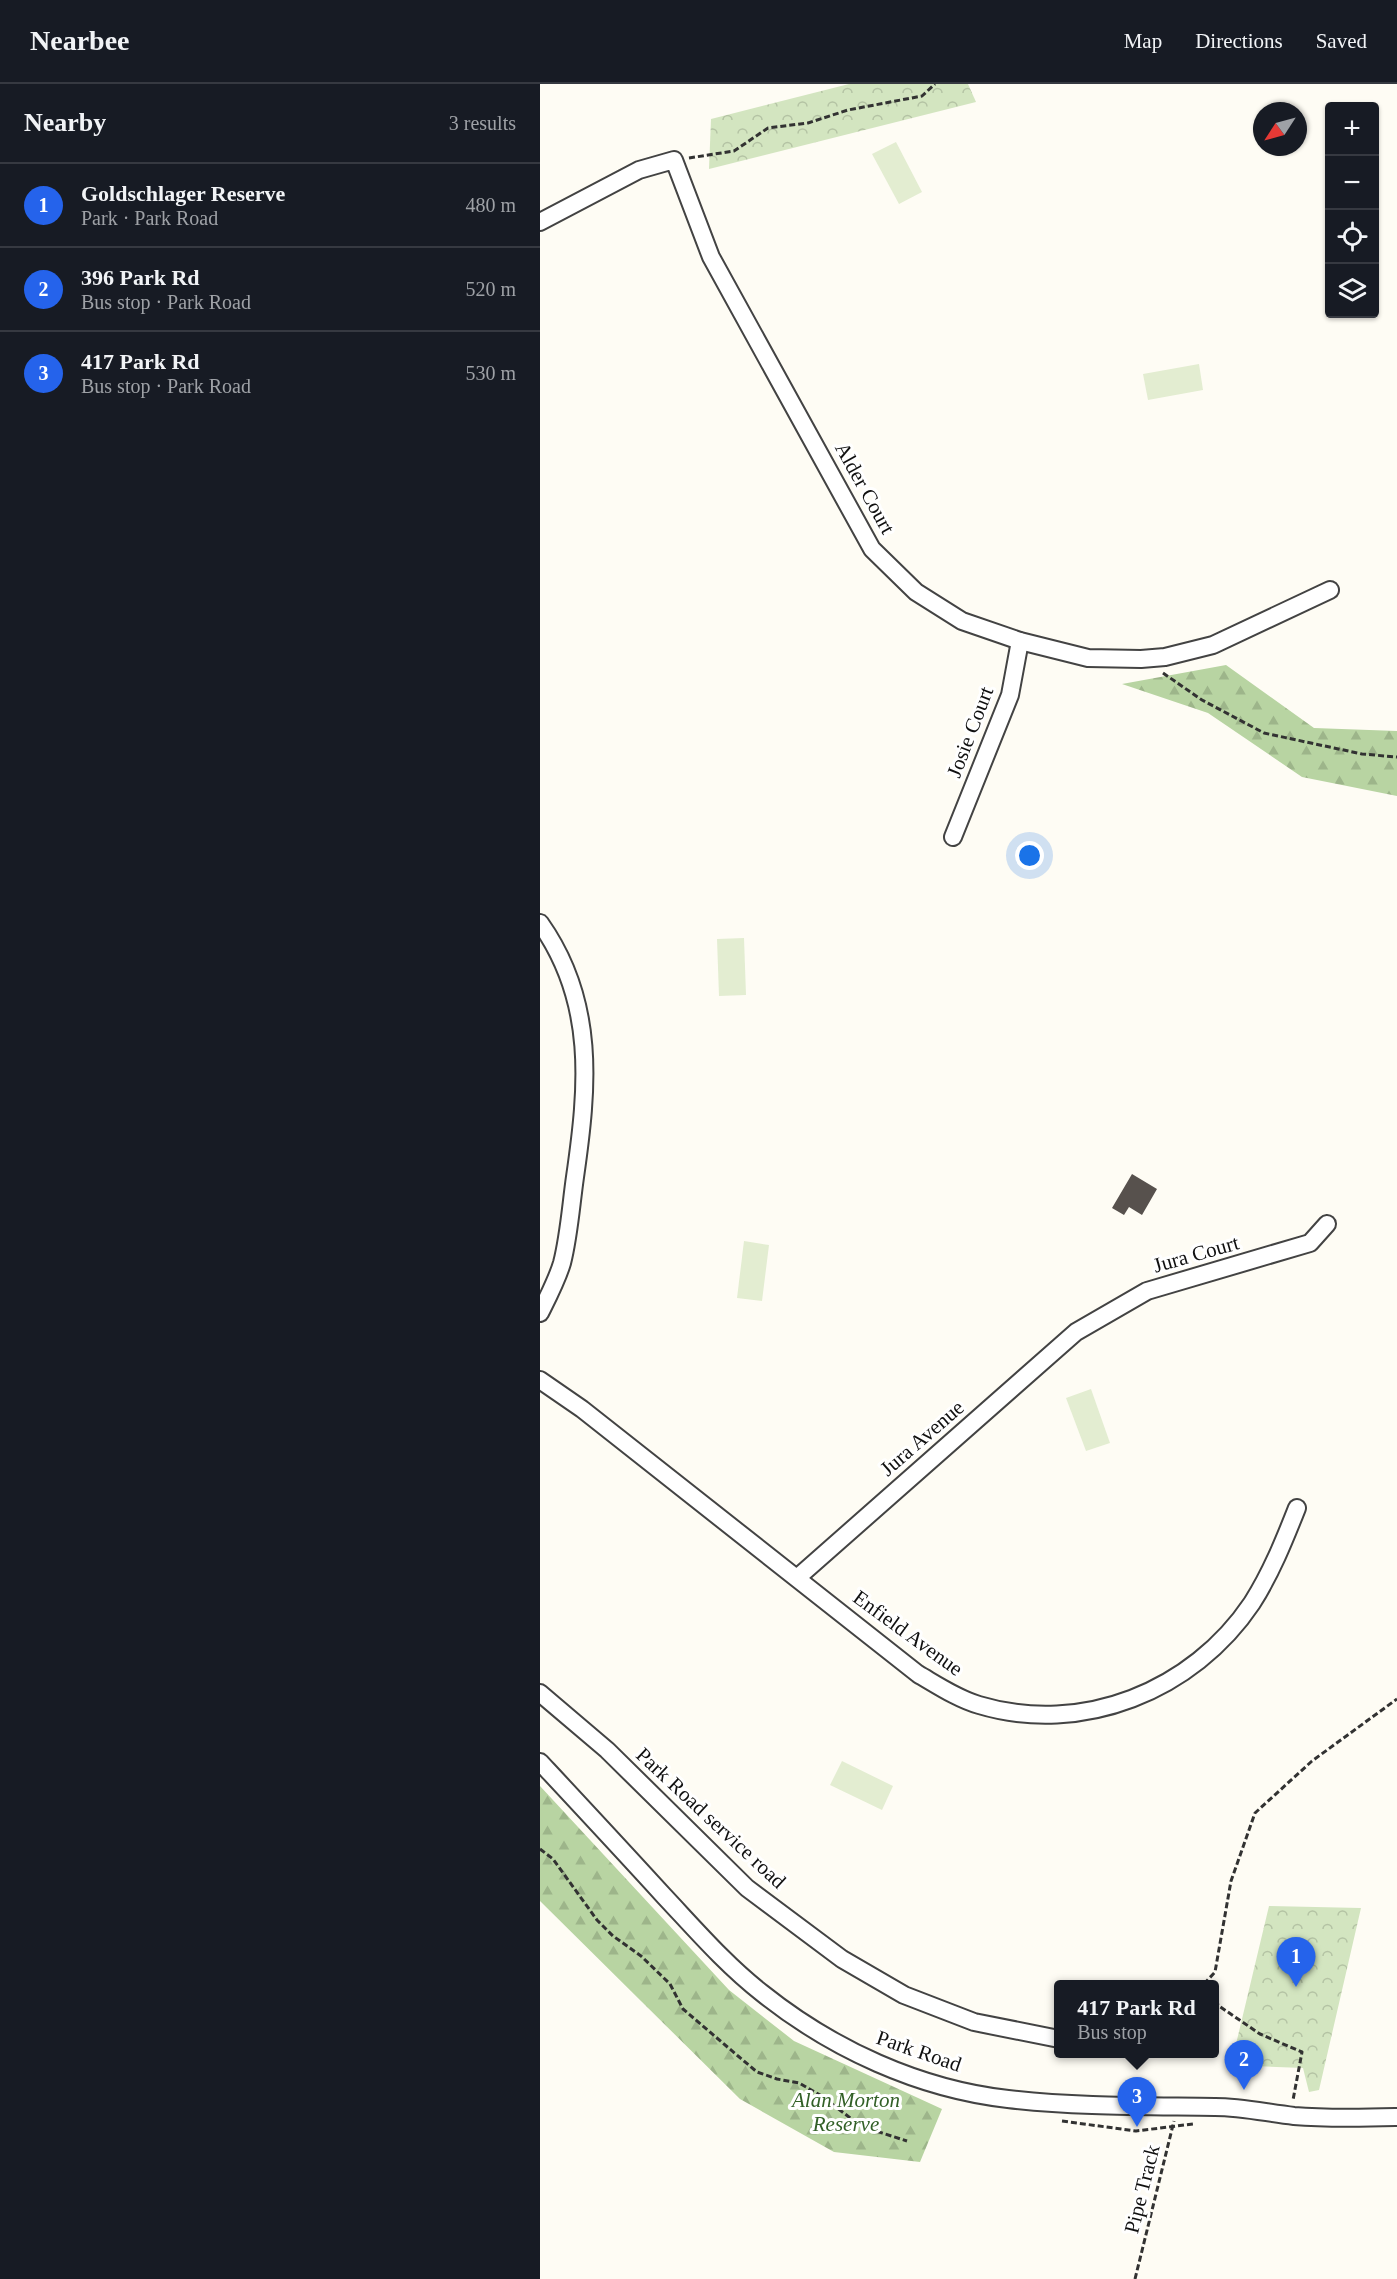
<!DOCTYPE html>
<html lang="en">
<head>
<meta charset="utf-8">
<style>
  :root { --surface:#171b24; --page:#242831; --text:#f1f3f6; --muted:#9ea1a6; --line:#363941; --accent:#2563eb }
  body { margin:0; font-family:"Times New Roman",serif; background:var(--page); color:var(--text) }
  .controls { position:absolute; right:18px; top:18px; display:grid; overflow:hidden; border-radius:6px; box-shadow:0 2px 4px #0004 }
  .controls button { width:54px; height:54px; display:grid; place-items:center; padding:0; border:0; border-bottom:2px solid var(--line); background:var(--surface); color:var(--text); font:30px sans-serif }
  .compass { position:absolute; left:713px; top:18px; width:54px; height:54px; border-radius:50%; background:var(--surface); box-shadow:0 2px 4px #0004; rotate:234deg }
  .you { position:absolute; left:490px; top:772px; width:21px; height:21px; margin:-15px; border:4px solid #fff; border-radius:50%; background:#1a73e8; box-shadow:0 0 0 9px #1a73e833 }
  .badge { display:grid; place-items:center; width:39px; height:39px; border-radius:50%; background:var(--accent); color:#fff; font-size:20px; font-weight:700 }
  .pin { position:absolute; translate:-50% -50px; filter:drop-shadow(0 2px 3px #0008) }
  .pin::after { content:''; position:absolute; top:32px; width:21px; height:18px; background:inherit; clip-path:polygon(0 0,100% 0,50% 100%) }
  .popup { position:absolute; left:514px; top:1896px; width:165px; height:78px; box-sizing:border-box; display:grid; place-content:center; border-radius:6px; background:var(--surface); filter:drop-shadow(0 2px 4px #0005); font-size:20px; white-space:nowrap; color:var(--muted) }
  .popup b { font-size:22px; color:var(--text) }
  .popup::after { content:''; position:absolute; left:50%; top:100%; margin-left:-12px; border:12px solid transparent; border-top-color:var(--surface) }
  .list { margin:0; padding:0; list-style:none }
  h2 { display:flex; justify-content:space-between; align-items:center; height:78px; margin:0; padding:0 24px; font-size:26px }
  h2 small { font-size:20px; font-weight:400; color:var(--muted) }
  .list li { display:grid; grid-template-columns:39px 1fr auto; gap:18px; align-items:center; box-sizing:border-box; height:84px; padding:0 24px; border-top:2px solid var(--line) }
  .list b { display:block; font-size:22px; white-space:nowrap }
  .list p { margin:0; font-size:20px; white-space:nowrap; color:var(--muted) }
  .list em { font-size:20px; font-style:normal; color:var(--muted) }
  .icon { flex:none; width:33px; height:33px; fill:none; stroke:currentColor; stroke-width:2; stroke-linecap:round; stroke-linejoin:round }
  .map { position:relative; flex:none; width:857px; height:2195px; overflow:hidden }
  header { display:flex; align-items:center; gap:36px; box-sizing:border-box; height:84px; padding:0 30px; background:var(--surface); border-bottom:2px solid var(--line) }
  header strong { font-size:28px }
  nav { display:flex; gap:33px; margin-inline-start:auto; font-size:21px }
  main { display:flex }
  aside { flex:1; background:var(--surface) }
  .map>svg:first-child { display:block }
  .forest { fill:url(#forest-firs) }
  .park { fill:url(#park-crowns) }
  .pitch { fill:#e3edd1 }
  .building { fill:#57514d }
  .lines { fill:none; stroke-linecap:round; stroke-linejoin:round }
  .minor-casing { stroke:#434343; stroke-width:20 }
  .path { stroke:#323232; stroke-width:3; stroke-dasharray:6 3; stroke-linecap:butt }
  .minor { stroke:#fff; stroke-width:16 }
  .labels { text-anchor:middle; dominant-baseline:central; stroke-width:6; stroke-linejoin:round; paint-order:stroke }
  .street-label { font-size:21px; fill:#101010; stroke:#fff }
  .park-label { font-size:21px; font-style:italic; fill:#326027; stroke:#fff }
</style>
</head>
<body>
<header>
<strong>Nearbee</strong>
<nav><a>Map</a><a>Directions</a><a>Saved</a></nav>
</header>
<main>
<aside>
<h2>Nearby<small>3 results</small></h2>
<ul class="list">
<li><span class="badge">1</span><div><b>Goldschlager Reserve</b><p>Park · Park Road</p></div><em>480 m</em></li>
<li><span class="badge">2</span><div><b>396 Park Rd</b><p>Bus stop · Park Road</p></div><em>520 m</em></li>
<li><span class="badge">3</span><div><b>417 Park Rd</b><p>Bus stop · Park Road</p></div><em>530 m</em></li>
</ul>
</aside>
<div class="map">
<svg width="857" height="2195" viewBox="0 0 857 2195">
  <defs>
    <pattern id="forest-firs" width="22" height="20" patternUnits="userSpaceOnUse" patternTransform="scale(1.5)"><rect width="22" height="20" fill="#b8d4a2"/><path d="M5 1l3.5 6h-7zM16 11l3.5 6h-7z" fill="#9db58a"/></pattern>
    <pattern id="park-crowns" width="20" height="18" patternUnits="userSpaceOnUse" patternTransform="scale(1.5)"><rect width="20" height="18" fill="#d3e5c0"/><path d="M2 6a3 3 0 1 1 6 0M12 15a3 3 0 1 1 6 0" fill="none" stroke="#b4c3a4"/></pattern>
  </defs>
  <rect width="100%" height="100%" fill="#fefcf4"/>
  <g class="forest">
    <path d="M686,581L774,644L857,647V712L762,693L668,629L582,600Z"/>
    <path d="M0,1702L189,1906L254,1957L402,2025L380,2078L294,2068L200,2015L0,1817Z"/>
  </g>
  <g class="park">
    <path d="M309,0H428L436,18L169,85L171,35Z"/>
    <path d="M729,1822L821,1824L779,2006L769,2008L763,1984L691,1981Z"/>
  </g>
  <g class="pitch">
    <path d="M356,58L382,108L359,120L332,70Z"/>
    <path d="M659,280L663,306L608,316L603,290Z"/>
    <path d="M204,854L206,911L179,912L177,855Z"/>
    <path d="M204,1157L229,1161L222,1217L197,1214Z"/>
    <path d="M551,1305L570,1359L546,1367L526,1314Z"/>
    <path d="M302,1677L353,1702L342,1726L290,1701Z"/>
  </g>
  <path class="building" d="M592,1090L617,1105L602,1131L589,1123L584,1131L572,1124Z"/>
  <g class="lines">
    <g class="minor-casing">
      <g id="minor">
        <path d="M0,138L99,86L134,76L171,173L332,465L376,508L422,537L480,557L548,574L601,575L625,573L673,561L790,506"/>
        <path d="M413,753L470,611L480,557"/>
        <path d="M0,839C56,918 48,1003 35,1093C31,1121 29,1152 22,1179C17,1196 8,1213 0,1229"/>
        <path d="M0,1296L42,1325L378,1590C397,1601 418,1615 439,1621C542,1652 653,1607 712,1519C731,1489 744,1457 757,1424"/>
        <path d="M257,1494L536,1248L607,1207L770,1159L787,1140"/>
        <path d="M0,1609L67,1666L207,1804L302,1875L364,1911L434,1938L519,1955"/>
        <path d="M0,1678C41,1722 83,1767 124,1812C155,1845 186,1881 222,1909C292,1965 379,2005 468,2015C536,2023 607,2022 675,2023C702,2023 727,2029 754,2032C789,2035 822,2034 857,2033"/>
      </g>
    </g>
    <g class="path">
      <path d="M149,74L194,67L228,44L268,39L308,26L382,12L395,0"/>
      <path d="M623,589L662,616L724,649L822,670L857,673"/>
      <path d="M0,1765L13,1775L57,1836L73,1852L101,1872L130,1900L143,1925L198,1972L217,1988L237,1995L259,1999L280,2011L309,2033L336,2047L367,2057"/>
      <path d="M664,1900L675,1888L691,1797L715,1729L772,1677L857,1615"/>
      <path d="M675,1916L679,1922L720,1950L762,1968L753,2016"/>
      <path d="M522,2037L596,2047L653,2040"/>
      <path d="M595,2195L634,2037"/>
    </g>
    <use href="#minor" class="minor"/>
  </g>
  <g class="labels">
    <g class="street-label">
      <text transform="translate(325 404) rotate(61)">Alder Court</text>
      <text transform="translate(430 648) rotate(-69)">Josie Court</text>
      <text transform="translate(656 1170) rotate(-16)">Jura Court</text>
      <text transform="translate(382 1354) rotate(-41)">Jura Avenue</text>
      <text transform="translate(368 1549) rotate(36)">Enfield Avenue</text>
      <text transform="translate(171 1734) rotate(43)">Park Road service road</text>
      <text transform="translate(379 1967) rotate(19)">Park Road</text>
      <text transform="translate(602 2105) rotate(-76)">Pipe Track</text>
    </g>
    <g class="park-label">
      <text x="306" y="2016">Alan Morton<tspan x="306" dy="24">Reserve</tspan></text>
    </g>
  </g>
</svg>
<div class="controls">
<button>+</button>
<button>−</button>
<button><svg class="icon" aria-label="locate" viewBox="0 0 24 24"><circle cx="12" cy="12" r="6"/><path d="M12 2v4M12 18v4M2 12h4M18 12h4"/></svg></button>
<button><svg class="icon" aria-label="layers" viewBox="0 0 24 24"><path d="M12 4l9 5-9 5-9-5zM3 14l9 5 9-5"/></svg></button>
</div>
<svg class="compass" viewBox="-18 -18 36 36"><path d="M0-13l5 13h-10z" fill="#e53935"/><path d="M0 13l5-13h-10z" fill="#9ea1a6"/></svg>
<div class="you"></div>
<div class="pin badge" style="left:756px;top:1903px">1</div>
<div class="pin badge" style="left:704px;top:2006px">2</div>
<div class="pin badge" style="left:597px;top:2043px">3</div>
<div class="popup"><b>417 Park Rd</b>Bus stop</div>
</div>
</main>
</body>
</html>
